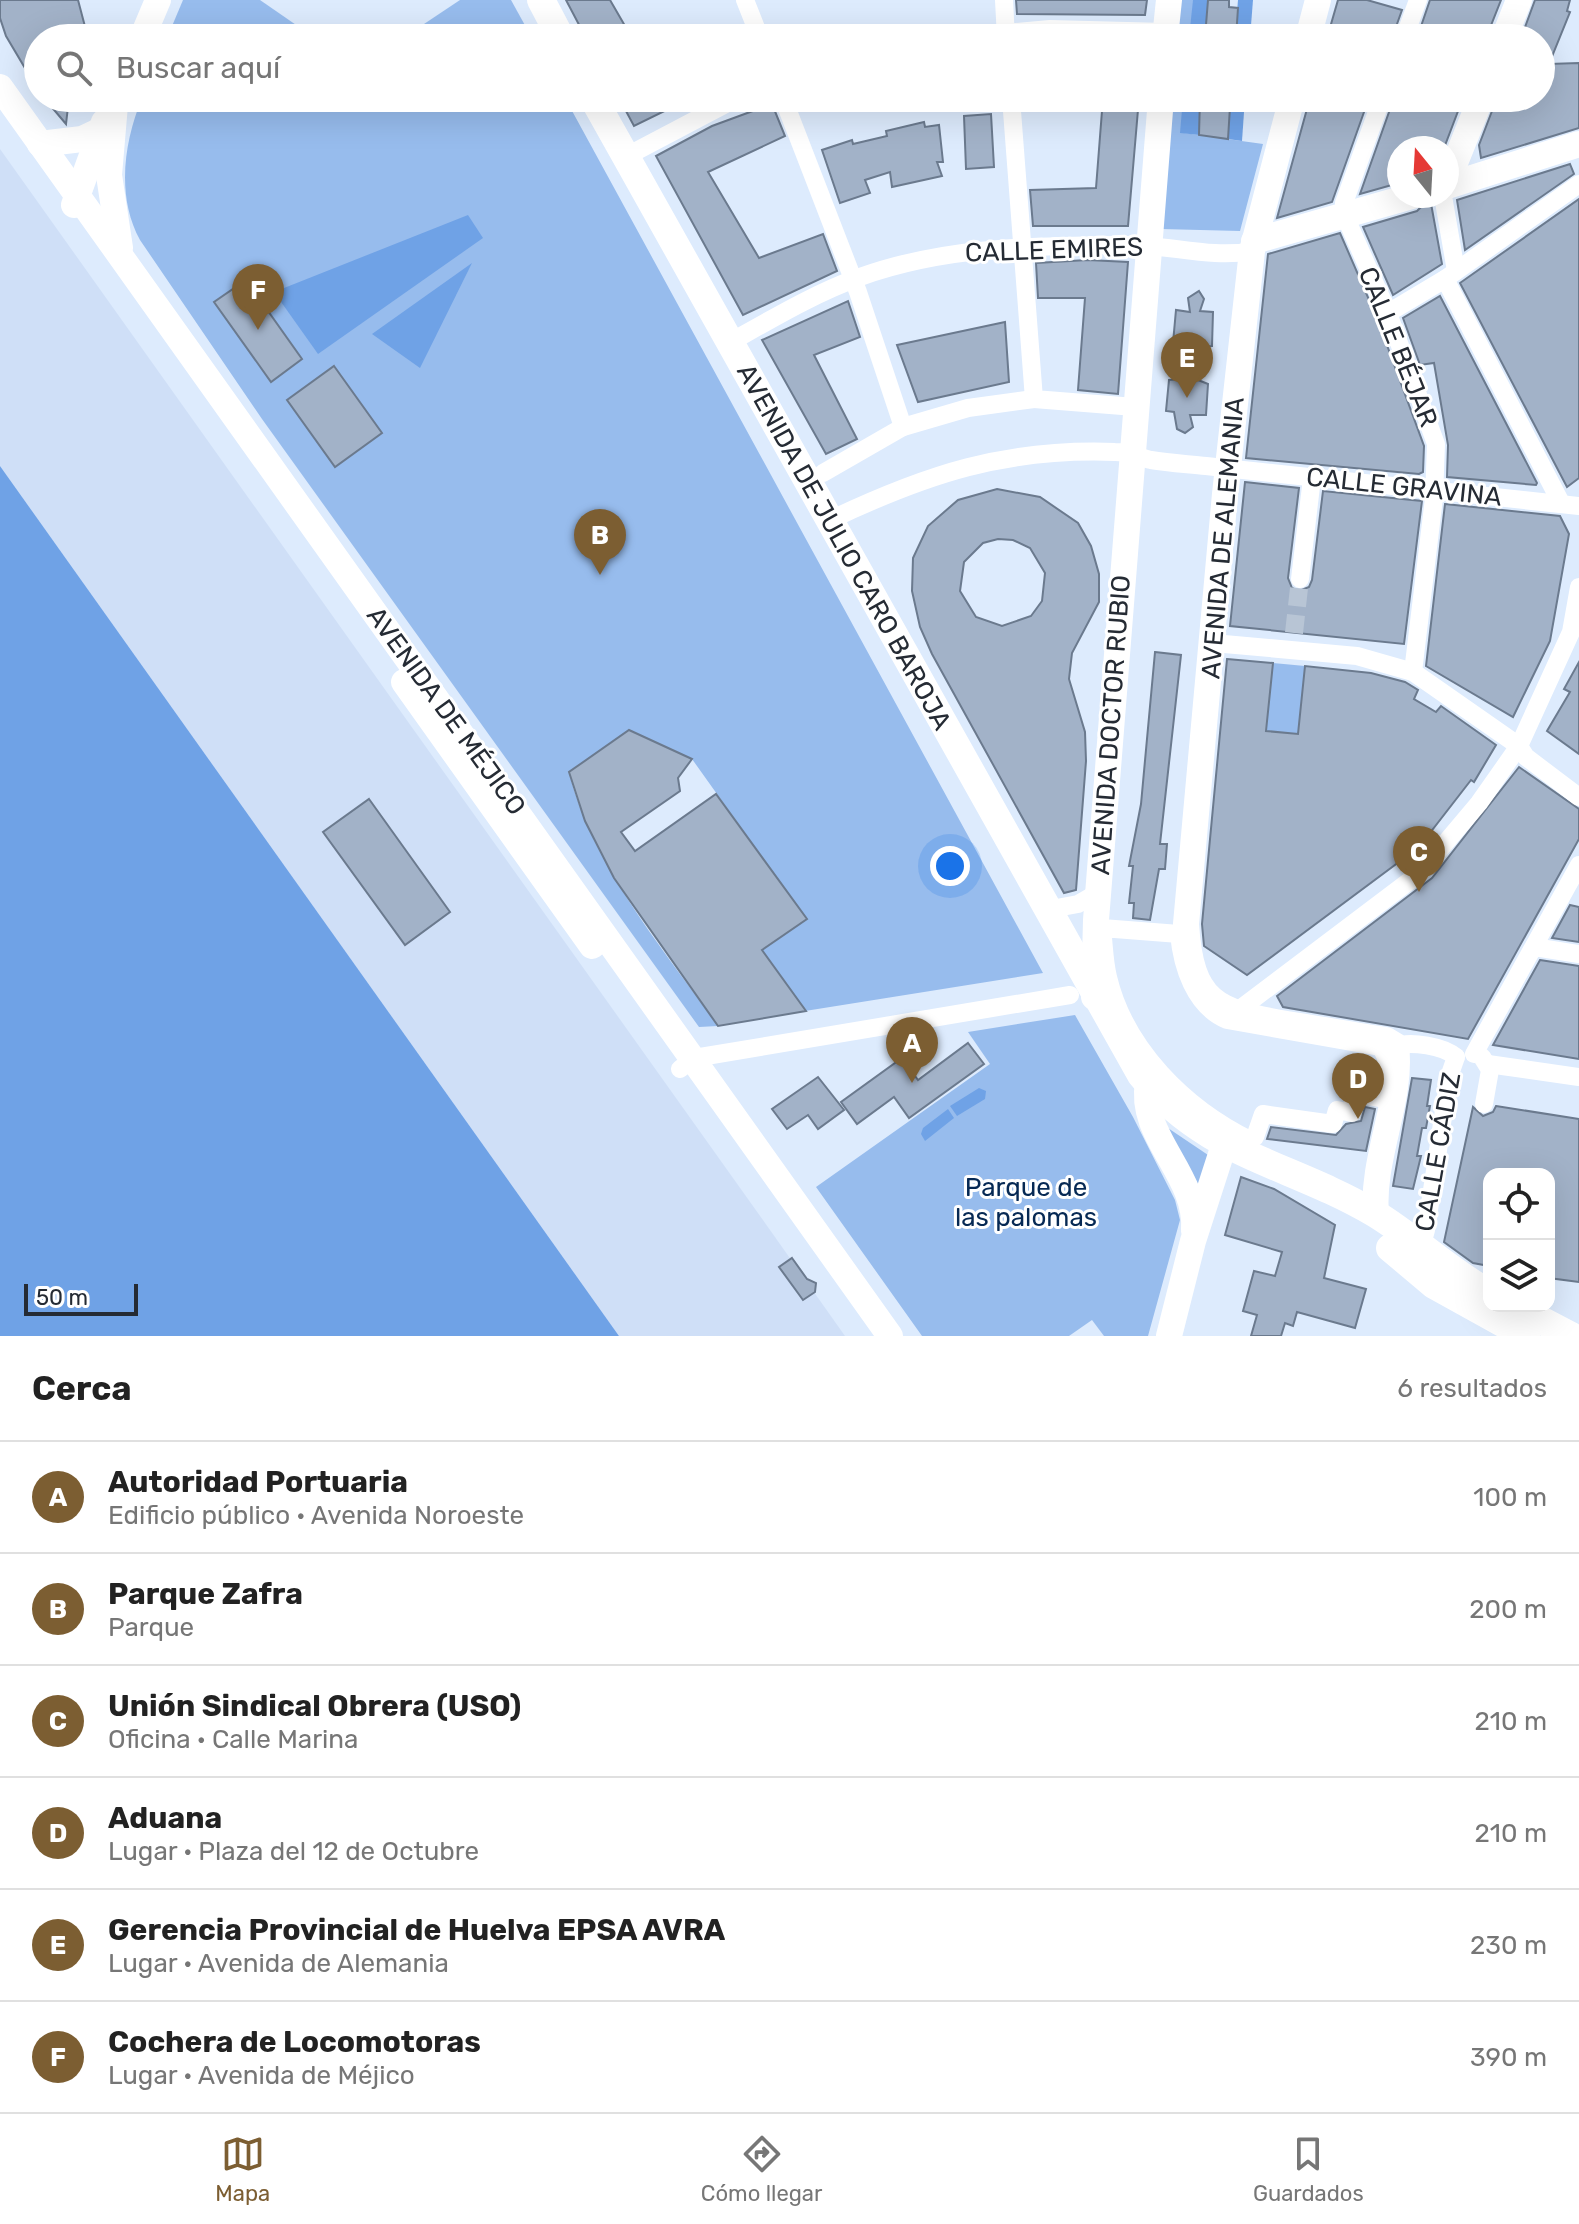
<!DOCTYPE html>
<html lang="es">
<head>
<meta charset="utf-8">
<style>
  :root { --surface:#fff; --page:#f6f6f6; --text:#222; --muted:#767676; --line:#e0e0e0; --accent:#7c5e32 }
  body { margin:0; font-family:Rubik,sans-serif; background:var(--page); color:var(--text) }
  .controls { position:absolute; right:24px; bottom:24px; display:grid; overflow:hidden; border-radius:16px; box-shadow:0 8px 32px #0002 }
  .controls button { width:72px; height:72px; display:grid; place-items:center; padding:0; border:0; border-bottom:2px solid var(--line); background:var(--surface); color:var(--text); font:40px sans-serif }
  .compass { position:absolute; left:1387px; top:136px; width:72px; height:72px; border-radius:50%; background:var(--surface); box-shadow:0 8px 32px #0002; rotate:342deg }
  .scale { position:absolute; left:24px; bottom:20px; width:114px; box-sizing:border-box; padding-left:8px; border:4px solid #252b34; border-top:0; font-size:22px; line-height:28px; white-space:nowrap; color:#252b34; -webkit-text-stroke:6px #fff; paint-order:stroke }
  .you { position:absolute; left:950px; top:866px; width:28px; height:28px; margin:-20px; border:6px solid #fff; border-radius:50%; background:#1a73e8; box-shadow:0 0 0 12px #1a73e833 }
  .badge { display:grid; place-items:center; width:52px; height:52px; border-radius:50%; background:var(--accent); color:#fff; font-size:26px; font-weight:700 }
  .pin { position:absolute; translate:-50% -66px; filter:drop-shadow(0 2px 4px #0008) }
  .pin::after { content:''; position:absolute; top:42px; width:28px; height:24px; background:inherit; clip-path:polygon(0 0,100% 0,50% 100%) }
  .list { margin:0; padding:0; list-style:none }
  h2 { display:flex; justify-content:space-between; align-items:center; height:104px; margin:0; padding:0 32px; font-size:34px }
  h2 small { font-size:26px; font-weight:400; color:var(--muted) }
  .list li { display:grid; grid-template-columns:52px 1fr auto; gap:24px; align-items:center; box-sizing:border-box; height:112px; padding:0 32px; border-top:2px solid var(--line) }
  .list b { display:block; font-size:30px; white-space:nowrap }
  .list p { margin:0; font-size:26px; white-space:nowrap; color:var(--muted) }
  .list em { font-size:26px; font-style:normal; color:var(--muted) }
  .icon { flex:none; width:44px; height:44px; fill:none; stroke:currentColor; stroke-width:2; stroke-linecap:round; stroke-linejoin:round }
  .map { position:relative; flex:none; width:1579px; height:1336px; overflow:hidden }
  .search { position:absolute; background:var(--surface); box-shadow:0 8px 32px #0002; left:24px; right:24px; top:24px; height:88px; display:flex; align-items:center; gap:20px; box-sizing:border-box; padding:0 28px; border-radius:44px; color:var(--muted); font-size:30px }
  .sheet { height:776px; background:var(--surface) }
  nav { display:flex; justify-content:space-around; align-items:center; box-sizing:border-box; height:112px; border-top:2px solid var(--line); background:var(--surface); font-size:22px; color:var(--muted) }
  nav a { display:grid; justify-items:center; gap:4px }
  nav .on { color:var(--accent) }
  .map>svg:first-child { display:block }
  .built { fill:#cfdff7 }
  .green { fill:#97bced }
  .water { fill:#6fa2e6 }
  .building { fill:#a2b2c8; stroke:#6b7a8e; stroke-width:2; fill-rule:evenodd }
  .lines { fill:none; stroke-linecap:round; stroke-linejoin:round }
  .street-tunnel { stroke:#b8c5d5; stroke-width:18; stroke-dasharray:18 9; stroke-linecap:butt }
  .street { stroke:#fff; stroke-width:18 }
  .secondary { stroke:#fff; stroke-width:26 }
  .primary { stroke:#fff; stroke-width:28 }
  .labels { text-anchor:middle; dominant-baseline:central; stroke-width:6; stroke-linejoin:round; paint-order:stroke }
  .street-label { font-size:26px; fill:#252b34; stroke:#fff }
  .park-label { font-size:26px; fill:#062954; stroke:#fff }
</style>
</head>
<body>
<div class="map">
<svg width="1579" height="1336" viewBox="0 0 1579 1336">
  <rect width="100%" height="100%" fill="#ddebfd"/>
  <path class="built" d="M0,149L770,1230L845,1336H619L335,937L0,466Z"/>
  <g class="green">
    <path d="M183,0H260L315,38H167Z"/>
    <path d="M460,0H511L532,38H403Z"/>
    <path d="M1180,0H1194L1191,38H1177Z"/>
    <path d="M142,98H565L1043,973L805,1011L762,950L806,919L692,759L629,731L569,773C594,868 662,947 718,1026L699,1027L262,419L140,240C116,196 124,142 142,98Z"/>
    <path d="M1172,98H1186L1184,133L1263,144L1240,231L1161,229Z"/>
    <path d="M1273,663L1305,666L1298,734L1266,731Z"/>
    <path d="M1075,1015L1133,1117L1175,1200L1180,1220L1148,1336H1104L1092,1320L1069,1336H922L816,1187L990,1064L968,1032Z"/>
    <path d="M1159,1122L1211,1157L1199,1203Z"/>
  </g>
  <g class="water">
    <path d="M1193,0H1208L1205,38H1189Z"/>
    <path d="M1238,0H1253L1250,38H1235Z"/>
    <path d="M1183,98H1201L1199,135L1180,133Z"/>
    <path d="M1231,98H1245L1242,141L1228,139Z"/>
    <path d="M468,215L483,238L318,354L274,292Z"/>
    <path d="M472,263L420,368L372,334Z"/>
    <path d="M0,466L619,1336H0Z"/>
    <path d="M979,1088L986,1091L985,1099L957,1116L950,1106Z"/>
    <path d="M948,1109L954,1118L925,1141L921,1134L923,1128Z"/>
  </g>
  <g class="building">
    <path d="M0,0H78L88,38H38V90L6,36L0,18Z"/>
    <path d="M566,0H610L632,38H586Z"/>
    <path d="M1016,0H1147L1145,15L1017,14Z"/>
    <path d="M1208,0H1229V7L1238,8L1236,38L1205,37Z"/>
    <path d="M1338,0H1367L1402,10L1392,38H1327Z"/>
    <path d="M1430,0H1501L1486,38H1417Z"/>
    <path d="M1535,0H1570L1567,11L1570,12L1549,64L1579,63V128L1481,158L1479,145L1497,98H1541V38H1521Z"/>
    <path d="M44,98H69L66,124Z"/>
    <path d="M619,98H691L634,126Z"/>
    <path d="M1103,98H1139L1128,226H1033L1030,190L1096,188Z"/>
    <path d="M1200,98H1222L1221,106L1230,107L1228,139L1199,135Z"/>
    <path d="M1310,98H1369L1332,202L1277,218Z"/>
    <path d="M1394,98H1463L1444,148H1399V183L1360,194Z"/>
    <path d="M772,104L785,136L708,172L759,258L823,234L837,271L743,315L656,156L712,126Z"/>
    <path d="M991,114L994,167L966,169L964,116Z"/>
    <path d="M924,122L925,127L939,125L943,162H937L942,176L892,187L890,172L865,180L870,193L840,203L822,150L852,140L853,144L887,136L886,131Z"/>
    <path d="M1570,164L1574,174L1465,250L1457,200Z"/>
    <path d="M1430,198L1442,264L1393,295L1363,227L1417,211Z"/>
    <path d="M1579,199V478L1567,487L1460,283Z"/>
    <path d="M1340,233L1377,318L1424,446L1423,472L1419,474L1246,458L1268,254Z"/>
    <path d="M1088,260L1128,262L1118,394L1078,390L1085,298H1038L1036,263Z"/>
    <path d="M246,280L302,359L271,382L214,302Z"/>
    <path d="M1199,291L1204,299L1200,311L1213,312L1212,346L1187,348L1173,343L1176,310L1190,312L1188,298Z"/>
    <path d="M1440,296L1537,483L1536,485L1447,477L1448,445L1434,363L1420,365L1403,318Z"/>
    <path d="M848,301L860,337L814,355L857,439L826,454L762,340Z"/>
    <path d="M1005,322L1009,382L918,402L897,345Z"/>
    <path d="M334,366L382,433L335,467L287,400Z"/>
    <path d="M1193,378L1208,384L1206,415H1190L1193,427L1185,433L1177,429L1174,412L1166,411L1169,380Z"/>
    <path d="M1245,482L1299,488L1288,578L1292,588L1299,591L1309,587L1312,580L1323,491L1422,501L1404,644L1230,626Z"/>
    <path d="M997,489L1040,497L1078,523L1091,546L1099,574V602L1072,653L1069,679L1085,732L1086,761L1076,890L1064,893L932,654L920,627L912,591L913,558L928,526L958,500ZM998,539L1013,540L1030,548L1045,573L1042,601L1031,616L1002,626L976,617L960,591L964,562L983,543Z"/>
    <path d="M1445,504L1560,516L1569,534L1550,641L1513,717L1426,666Z"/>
    <path d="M1155,652L1181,655L1160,844H1167L1165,869H1159L1150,920L1133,918L1134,903H1129L1133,866H1129L1141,804Z"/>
    <path d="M1227,659L1273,663L1266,731L1298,734L1305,666L1371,673L1405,682L1418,690L1414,699L1436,712L1441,706L1496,745L1474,782L1471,780L1419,847L1247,975L1204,946L1202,924Z"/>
    <path d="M1579,662V754L1547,731L1570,692L1564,689Z"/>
    <path d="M629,730L692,759L678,778L680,791L621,832L635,851L716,794L807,919L762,950L806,1011L718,1026L614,878L585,821L569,772Z"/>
    <path d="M1519,767L1579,809V839L1468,1039L1283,1007L1277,996L1432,878Z"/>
    <path d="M369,799L450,912L405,945L323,832Z"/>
    <path d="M1570,905L1579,907V942L1552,938Z"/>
    <path d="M1540,960L1579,966V1059L1493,1045Z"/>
    <path d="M968,1043L984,1064L909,1118L894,1097L857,1124L841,1102L902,1058L918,1080Z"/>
    <path d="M818,1077L844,1110L818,1129L808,1115L787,1129L772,1109Z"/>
    <path d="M1412,1078L1431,1080L1427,1106H1430L1426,1128H1422L1417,1156H1421L1413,1189L1393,1186Z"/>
    <path d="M1496,1106L1579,1119V1282L1549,1278V1174H1489V1266L1473,1263L1444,1242L1473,1107L1483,1116L1493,1112Z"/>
    <path d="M1365,1107L1375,1109L1366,1151L1267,1139L1271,1127L1336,1135L1346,1124L1361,1121Z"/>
    <path d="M1241,1177L1274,1189L1335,1225L1324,1278L1366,1289L1355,1328L1297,1312L1293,1326L1285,1323L1281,1336H1251L1257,1315L1243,1311L1254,1271L1275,1276L1282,1252L1225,1235Z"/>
    <path d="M792,1258L807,1279L816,1283L815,1292L803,1300L779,1267Z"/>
  </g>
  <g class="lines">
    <path class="street-tunnel" d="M1294,633L1300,579"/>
    <g class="street">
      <path d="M745,0L760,38"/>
      <path d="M1004,0L1006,38"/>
      <path d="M948,38L1050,29L1166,32"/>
      <path d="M1404,38L1418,0"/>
      <path d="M783,98L858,292L903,427L823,473"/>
      <path d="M1011,98L1034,399L1135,407"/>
      <path d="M1382,98L1344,203L1345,216L1388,313L1436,444L1434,498L1413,672"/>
      <path d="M625,157L737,98"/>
      <path d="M1443,196L1456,271"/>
      <path d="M1445,279L1561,503"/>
      <path d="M1388,313L1445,279L1579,184"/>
      <path d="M729,343C770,320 815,293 860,277C946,246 1035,246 1125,245C1167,244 1211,259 1252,251"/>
      <path d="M903,427L968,408L1034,399"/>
      <path d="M830,520C927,474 1005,448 1115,452C1128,452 1138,457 1151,460C1169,463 1188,464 1206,466L1579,506"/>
      <path d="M1300,579L1312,478"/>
      <path d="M1213,643L1357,656L1413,672L1519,746L1526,757L1579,797"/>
      <path d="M1046,910L1078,904L1099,892"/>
      <path d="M1102,928L1179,934C1182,966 1194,1006 1227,1020L1380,1047C1393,1063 1387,1080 1384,1099L1354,1093L1352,1113L1337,1110L1333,1124L1263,1114L1255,1137L1250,1140C1185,1108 1125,1049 1108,977C1104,961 1104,944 1102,928Z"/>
      <path d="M1534,947L1579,954"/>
      <path d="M1244,1006L1420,873L1479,803L1519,746L1571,632L1579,587"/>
      <path d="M1396,1046C1411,1041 1444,1046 1456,1057"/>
      <path d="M1474,1054L1579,865"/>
      <path d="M1482,1057L1490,1070L1484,1104"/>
      <path d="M1488,1064L1579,1077"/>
      <path d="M680,1069L694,1058L1070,995"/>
      <path d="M1415,1250L1421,1248L1426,1230L1449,1077L1456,1057"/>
    </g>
    <g class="secondary">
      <path d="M142,38L158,0"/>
      <path d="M1165,38L1169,0"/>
      <path d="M1308,38L1318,0"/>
      <path d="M1504,38L1519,0"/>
      <path d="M0,87L890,1336"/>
      <path d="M1292,98L1252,251L1225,494L1186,924C1191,1002 1215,1012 1287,1024C1320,1029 1353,1035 1386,1040L1396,1046C1403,1099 1371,1159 1376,1214"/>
      <path d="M115,105L109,175L120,248"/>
      <path d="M40,144L82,139L99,131"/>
      <path d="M1447,183L1481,98"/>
      <path d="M1447,186L1579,144"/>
      <path d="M74,205L104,122"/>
      <path d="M1254,241L1412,196"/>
      <path d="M404,682L592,946"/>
      <path d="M1094,997L1096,920L1161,98"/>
      <path d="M1148,1083C1138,1136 1198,1175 1194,1230"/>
      <path d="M1169,1336L1193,1241L1224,1145"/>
    </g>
    <g class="primary">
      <path d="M541,0L561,38"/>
      <path d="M593,98L1141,1075C1207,1156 1289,1163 1374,1213C1414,1237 1447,1270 1489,1293"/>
      <path d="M1390,1248L1434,1285L1526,1336"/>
      <path d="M1514,1306L1571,1336"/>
    </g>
  </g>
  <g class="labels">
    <g class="street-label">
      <text transform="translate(1054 250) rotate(-2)">CALLE EMIRES</text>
      <text transform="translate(1398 347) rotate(68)">CALLE BÉJAR</text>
      <text transform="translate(1404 487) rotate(6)">CALLE GRAVINA</text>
      <text transform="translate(1223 538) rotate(-85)">AVENIDA DE ALEMANIA</text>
      <text transform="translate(844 547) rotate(61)">AVENIDA DE JULIO CARO BAROJA</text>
      <text transform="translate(446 711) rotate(54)">AVENIDA DE MÉJICO</text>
      <text transform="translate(1111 725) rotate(-86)">AVENIDA DOCTOR RUBIO</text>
      <text transform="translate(1438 1152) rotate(-80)">CALLE CÁDIZ</text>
    </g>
    <g class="park-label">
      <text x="1026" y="1187">Parque de<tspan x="1026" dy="30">las palomas</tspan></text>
    </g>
  </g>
</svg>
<div class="controls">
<button><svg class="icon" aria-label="locate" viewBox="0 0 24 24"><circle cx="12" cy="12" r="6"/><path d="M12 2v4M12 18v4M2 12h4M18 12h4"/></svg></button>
<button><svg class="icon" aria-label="layers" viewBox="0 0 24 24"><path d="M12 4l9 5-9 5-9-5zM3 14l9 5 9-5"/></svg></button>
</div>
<svg class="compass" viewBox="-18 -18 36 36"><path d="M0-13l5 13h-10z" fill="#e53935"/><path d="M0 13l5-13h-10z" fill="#767676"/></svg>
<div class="scale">50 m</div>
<div class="you"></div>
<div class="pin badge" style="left:912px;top:1083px">A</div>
<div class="pin badge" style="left:600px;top:575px">B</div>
<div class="pin badge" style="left:1419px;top:892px">C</div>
<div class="pin badge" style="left:1358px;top:1119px">D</div>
<div class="pin badge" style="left:1187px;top:398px">E</div>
<div class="pin badge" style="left:258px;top:330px">F</div>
<div class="search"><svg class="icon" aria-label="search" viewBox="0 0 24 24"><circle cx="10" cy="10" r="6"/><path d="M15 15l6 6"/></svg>Buscar aquí</div>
</div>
<section class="sheet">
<h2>Cerca<small>6 resultados</small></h2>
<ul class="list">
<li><span class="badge">A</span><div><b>Autoridad Portuaria</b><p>Edificio público · Avenida Noroeste</p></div><em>100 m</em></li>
<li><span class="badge">B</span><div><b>Parque Zafra</b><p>Parque</p></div><em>200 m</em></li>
<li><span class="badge">C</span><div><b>Unión Sindical Obrera (USO)</b><p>Oficina · Calle Marina</p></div><em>210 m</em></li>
<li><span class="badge">D</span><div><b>Aduana</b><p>Lugar · Plaza del 12 de Octubre</p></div><em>210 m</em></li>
<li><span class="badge">E</span><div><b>Gerencia Provincial de Huelva EPSA AVRA</b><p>Lugar · Avenida de Alemania</p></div><em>230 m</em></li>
<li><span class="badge">F</span><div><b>Cochera de Locomotoras</b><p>Lugar · Avenida de Méjico</p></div><em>390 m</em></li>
</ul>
</section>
<nav>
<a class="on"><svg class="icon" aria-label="map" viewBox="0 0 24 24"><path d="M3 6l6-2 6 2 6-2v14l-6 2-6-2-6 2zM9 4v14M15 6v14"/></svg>Mapa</a>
<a><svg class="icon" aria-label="directions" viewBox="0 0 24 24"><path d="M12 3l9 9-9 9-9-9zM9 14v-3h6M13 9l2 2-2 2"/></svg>Cómo llegar</a>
<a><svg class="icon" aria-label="saved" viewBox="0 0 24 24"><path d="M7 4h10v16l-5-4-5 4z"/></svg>Guardados</a>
</nav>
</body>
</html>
